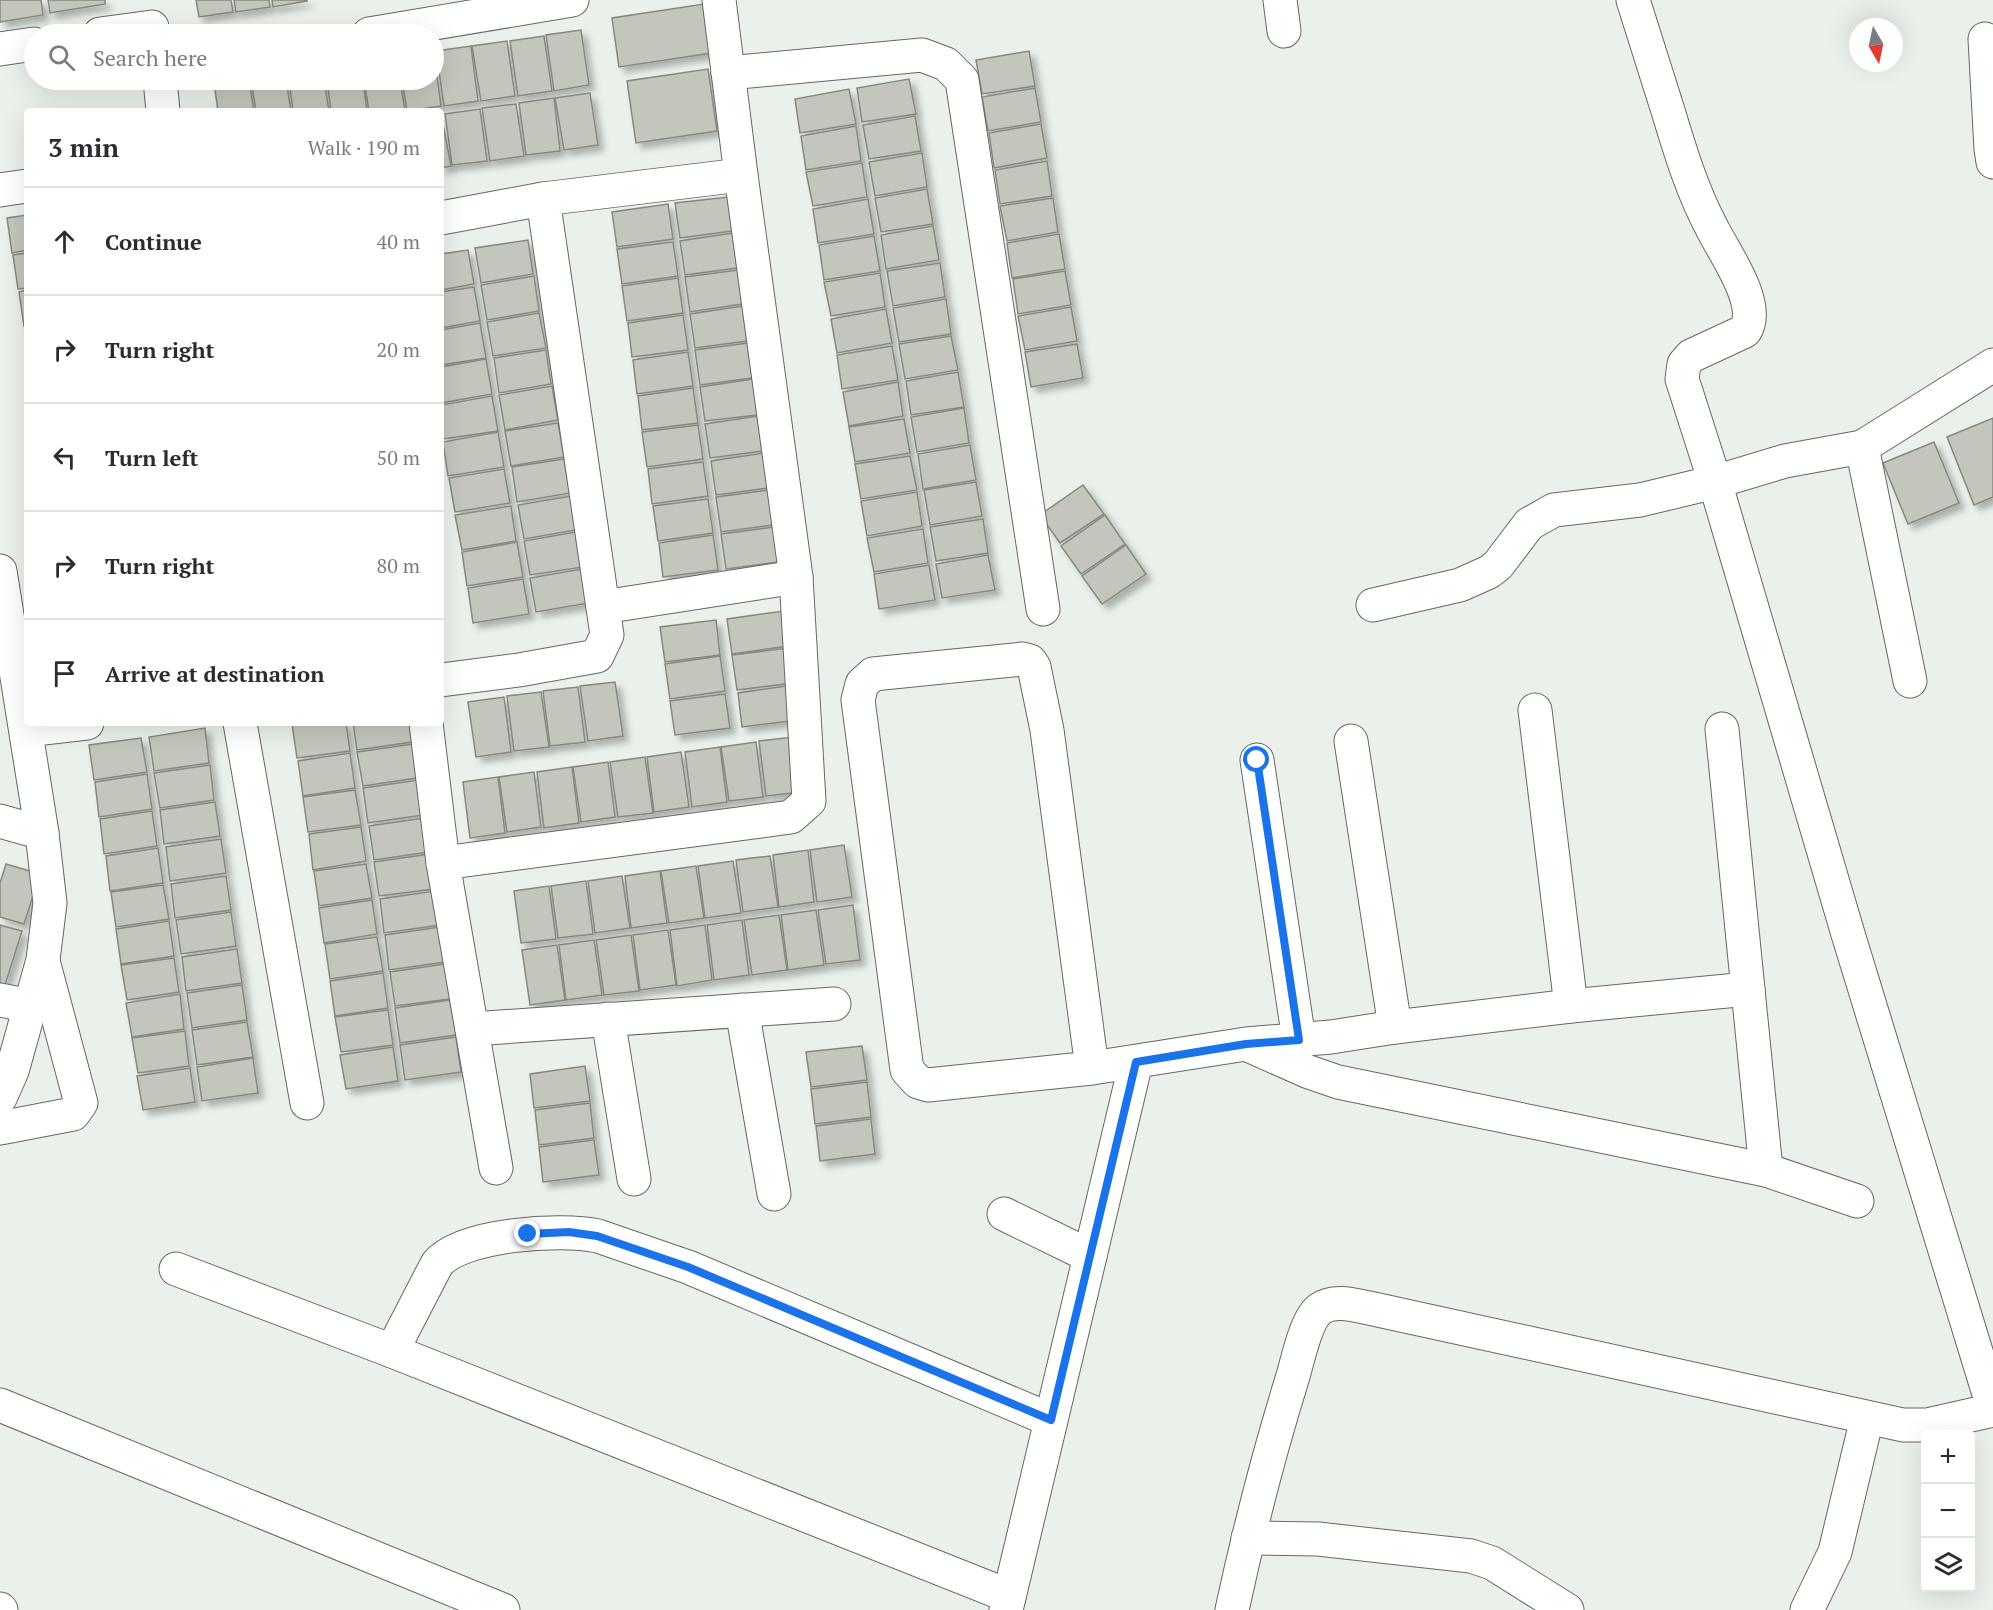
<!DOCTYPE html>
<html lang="en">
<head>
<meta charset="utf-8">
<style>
  :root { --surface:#fff; --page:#f7f7f7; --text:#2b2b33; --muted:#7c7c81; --line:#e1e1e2 }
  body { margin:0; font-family:"PT Serif",serif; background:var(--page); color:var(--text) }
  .controls { position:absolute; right:18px; bottom:18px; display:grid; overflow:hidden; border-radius:6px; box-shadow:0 6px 24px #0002 }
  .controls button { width:54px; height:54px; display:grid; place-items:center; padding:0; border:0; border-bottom:2px solid var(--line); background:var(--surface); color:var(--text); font:30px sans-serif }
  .compass { position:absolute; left:1849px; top:18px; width:54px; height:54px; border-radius:50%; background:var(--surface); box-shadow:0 6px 24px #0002; rotate:171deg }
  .stop { position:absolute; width:18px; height:18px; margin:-14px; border:4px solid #1a73e8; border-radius:50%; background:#fff }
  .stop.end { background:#1a73e8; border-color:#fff; box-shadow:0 2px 6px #0008 }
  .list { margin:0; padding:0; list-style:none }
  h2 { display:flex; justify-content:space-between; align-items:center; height:78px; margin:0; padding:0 24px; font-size:26px }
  h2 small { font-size:20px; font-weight:400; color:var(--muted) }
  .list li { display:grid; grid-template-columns:39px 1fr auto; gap:18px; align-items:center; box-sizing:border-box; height:108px; padding:0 24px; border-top:2px solid var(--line) }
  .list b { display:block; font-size:22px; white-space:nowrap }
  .list em { font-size:20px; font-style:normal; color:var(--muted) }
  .icon { flex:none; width:33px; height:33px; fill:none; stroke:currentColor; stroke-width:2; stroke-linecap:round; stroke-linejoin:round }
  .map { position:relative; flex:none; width:1993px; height:1610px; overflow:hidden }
  .search { position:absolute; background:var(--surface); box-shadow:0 6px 24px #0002; left:24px; top:24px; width:420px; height:66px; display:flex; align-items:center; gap:15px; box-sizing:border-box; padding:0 21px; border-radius:33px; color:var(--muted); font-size:22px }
  .panel { position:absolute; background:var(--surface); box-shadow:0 6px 24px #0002; left:24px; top:108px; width:420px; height:618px; border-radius:6px }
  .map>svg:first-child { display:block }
  .building { fill:#c4c6bd; stroke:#878980; stroke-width:1.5; filter:url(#shadow) }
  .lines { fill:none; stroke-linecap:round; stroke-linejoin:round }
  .minor-casing { stroke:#636963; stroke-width:35 }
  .minor { stroke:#fff; stroke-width:33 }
  .route { stroke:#1a73e8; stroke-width:8 }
</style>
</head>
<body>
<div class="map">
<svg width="1993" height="1610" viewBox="0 0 1993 1610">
  <defs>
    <filter id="shadow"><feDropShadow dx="5.5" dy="5.5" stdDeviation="3" flood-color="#0004"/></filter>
  </defs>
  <rect width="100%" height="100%" fill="#eaf1ea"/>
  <g class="building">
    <path d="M0,0H41L43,15L0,22Z"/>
    <path d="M48,0H105V4L50,13Z"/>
    <path d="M196,0H231L233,12L199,17Z"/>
    <path d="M234,0H269L270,7L236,12Z"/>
    <path d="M272,0H307V1L273,7Z"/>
    <path d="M704,4L712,53L619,67L612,18Z"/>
    <path d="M581,30L589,85L554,91L546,35Z"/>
    <path d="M544,36L552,91L518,96L510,41Z"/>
    <path d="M507,41L515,96L481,101L472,46Z"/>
    <path d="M471,46L478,101L444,106L436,51Z"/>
    <path d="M1029,51L1035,86L982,94L976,60Z"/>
    <path d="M434,53L441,106L407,111L402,80H434Z"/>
    <path d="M708,69L717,131L636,143L627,81Z"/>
    <path d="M909,79L916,114L862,122L857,88Z"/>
    <path d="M241,80H249L254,111H218L214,83Z"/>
    <path d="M251,80H286L291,111H256Z"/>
    <path d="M289,80H324L329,111H293Z"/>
    <path d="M327,80H363L367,111H331Z"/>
    <path d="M364,80H400L405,111H369Z"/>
    <path d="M1035,88L1041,122L988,131L982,97Z"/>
    <path d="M849,89L856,124L800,133L795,99Z"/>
    <path d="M590,93L598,145L564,150L555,98Z"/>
    <path d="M554,98L560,151L526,155L519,103Z"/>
    <path d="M516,104L524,156L490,161L482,108Z"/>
    <path d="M480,109L487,161L452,165L445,114Z"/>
    <path d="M441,114L451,166L441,168Z"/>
    <path d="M915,116L921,151L869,159L863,125Z"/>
    <path d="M1041,124L1047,158L994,168L989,133Z"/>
    <path d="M856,126L861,161L806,170L801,136Z"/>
    <path d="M922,153L927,187L875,196L869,162Z"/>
    <path d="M1047,161L1052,196L1000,204L995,170Z"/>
    <path d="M862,163L867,197L813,206L806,172Z"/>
    <path d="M927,189L933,224L881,232L875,198Z"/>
    <path d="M728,197L732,231L680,238L675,203Z"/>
    <path d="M1053,198L1058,232L1007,241L1000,206Z"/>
    <path d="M868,199L874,234L818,243L813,209Z"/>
    <path d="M668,204L673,239L617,247L612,212Z"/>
    <path d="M27,215V250L12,253L7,218Z"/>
    <path d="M933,226L939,260L886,269L881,235Z"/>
    <path d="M733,233L737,268L685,275L680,241Z"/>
    <path d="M1059,234L1065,269L1012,278L1007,243Z"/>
    <path d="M874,236L880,271L824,280L819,245Z"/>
    <path d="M528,240L533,274L481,283L475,248Z"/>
    <path d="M673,242L678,276L622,284L617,249Z"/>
    <path d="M468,250L474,284L441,290V254Z"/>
    <path d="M27,253V288L18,289L13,255Z"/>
    <path d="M940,263L945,297L893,306L887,271Z"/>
    <path d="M738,270L742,304L690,312L685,277Z"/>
    <path d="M1065,271L1071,305L1018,314L1013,279Z"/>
    <path d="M880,273L885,307L831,316L824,282Z"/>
    <path d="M534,276L539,311L487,320L481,285Z"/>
    <path d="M678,278L683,313L627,321L622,286Z"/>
    <path d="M474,287L480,321L441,328V292Z"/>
    <path d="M27,290V325L24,326L19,292Z"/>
    <path d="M946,299L951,334L899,342L893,308Z"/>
    <path d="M743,306L747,341L695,348L690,314Z"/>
    <path d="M1071,307L1077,341L1025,350L1018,316Z"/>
    <path d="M886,309L892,343L837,353L831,319Z"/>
    <path d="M539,313L546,348L493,356L487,322Z"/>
    <path d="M683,315L688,350L632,357L628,323Z"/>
    <path d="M480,323L486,358L441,365V330Z"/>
    <path d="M951,336L958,370L905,379L899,344Z"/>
    <path d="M748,343L752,378L700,385L695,350Z"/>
    <path d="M1077,344L1083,378L1031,387L1025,352Z"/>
    <path d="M892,346L898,380L842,389L837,355Z"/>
    <path d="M546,350L551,384L499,393L494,358Z"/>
    <path d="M688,352L693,386L637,394L633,360Z"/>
    <path d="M486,359L492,394L441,403V367Z"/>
    <path d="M958,372L964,407L911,415L906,381Z"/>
    <path d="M753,379L757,415L705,421L700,387Z"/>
    <path d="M898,382L903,416L849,426L843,392Z"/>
    <path d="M552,386L558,420L505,430L499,395Z"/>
    <path d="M693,388L698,423L642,430L638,396Z"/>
    <path d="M492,396L498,431L443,439L441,405Z"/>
    <path d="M964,408L969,443L917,452L911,417Z"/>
    <path d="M758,416L762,451L710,458L705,424Z"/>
    <path d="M1993,418V497L1974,505L1947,437Z"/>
    <path d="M904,419L910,453L855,462L849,427Z"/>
    <path d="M558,423L564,457L511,466L505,431Z"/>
    <path d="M698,425L703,459L647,467L642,432Z"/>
    <path d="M498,432L504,467L448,476L443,442Z"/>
    <path d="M1934,442L1959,503L1908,524L1883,463Z"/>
    <path d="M970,445L976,480L923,489L918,454Z"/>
    <path d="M764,453L768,488L716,495L711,461Z"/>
    <path d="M910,456L917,490L861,499L855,464Z"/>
    <path d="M564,459L570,493L517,502L512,467Z"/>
    <path d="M703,462L708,496L652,504L648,469Z"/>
    <path d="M504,469L510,503L455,512L449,478Z"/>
    <path d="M976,482L982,516L930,525L924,490Z"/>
    <path d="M1083,485L1104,514L1060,543L1040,515Z"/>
    <path d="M769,490L773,525L721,532L716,497Z"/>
    <path d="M917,492L922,526L867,536L861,501Z"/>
    <path d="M571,496L576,530L524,539L518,505Z"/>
    <path d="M708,499L713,533L658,541L653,506Z"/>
    <path d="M511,506L516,541L462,550L455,515Z"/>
    <path d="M1105,515L1125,544L1081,574L1061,546Z"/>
    <path d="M983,519L988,553L936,561L930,527Z"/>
    <path d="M774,527L778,562L726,569L721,534Z"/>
    <path d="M923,529L928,563L874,572L867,538Z"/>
    <path d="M576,532L583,567L530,575L524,541Z"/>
    <path d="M713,535L718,570L663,577L659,543Z"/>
    <path d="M517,542L523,577L467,586L462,552Z"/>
    <path d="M1126,545L1146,574L1102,604L1082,576Z"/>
    <path d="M988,555L995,590L942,598L936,564Z"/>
    <path d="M929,565L935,600L879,609L874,574Z"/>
    <path d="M582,569L589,603L536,612L530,578Z"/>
    <path d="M523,579L529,614L473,623L468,588Z"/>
    <path d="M783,611L788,646L732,654L727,619Z"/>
    <path d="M716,620L720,655L665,662L660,627Z"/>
    <path d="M788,648L793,683L737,690L732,655Z"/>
    <path d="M720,656L725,691L670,699L665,664Z"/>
    <path d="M615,682L623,736L588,741L580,686Z"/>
    <path d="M793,685L798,720L742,727L738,693Z"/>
    <path d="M578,687L585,742L550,746L543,691Z"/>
    <path d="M541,692L549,747L514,751L507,696Z"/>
    <path d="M725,694L730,728L675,735L670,701Z"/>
    <path d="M504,697L511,752L476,757L468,702Z"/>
    <path d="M300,723H346L350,751L297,758L292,724Z"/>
    <path d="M353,723H410L412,742L357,750Z"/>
    <path d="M205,728L209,763L154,771L149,737Z"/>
    <path d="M794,737L801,792L766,796L759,741Z"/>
    <path d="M141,738L147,772L94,780L89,745Z"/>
    <path d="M756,742L763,797L729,801L721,747Z"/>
    <path d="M413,744L417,778L363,786L357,752Z"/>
    <path d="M720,747L727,802L692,807L685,752Z"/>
    <path d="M681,752L689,807L654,812L647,757Z"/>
    <path d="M350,753L355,788L303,796L298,761Z"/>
    <path d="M645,757L653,813L618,817L610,762Z"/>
    <path d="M608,762L615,817L581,822L573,767Z"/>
    <path d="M210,765L214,800L160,808L154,773Z"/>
    <path d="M572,767L579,823L544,828L537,772Z"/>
    <path d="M534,772L541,827L507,832L499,777Z"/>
    <path d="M147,774L152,809L99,817L95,782Z"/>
    <path d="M498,777L505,833L470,838L463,782Z"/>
    <path d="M419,780L423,815L368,823L363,788Z"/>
    <path d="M355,790L361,825L308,832L303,797Z"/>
    <path d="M215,802L220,836L164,844L160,810Z"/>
    <path d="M152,811L157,846L104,854L100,819Z"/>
    <path d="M424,818L429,852L374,860L369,826Z"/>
    <path d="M361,827L366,861L313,870L309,834Z"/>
    <path d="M221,839L226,873L170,881L166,847Z"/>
    <path d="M844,845L852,897L817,902L810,850Z"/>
    <path d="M158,848L163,883L110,891L106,856Z"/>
    <path d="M808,850L814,902L779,907L773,855Z"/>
    <path d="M430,854L434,889L379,896L374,862Z"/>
    <path d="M770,856L778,907L743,912L736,860Z"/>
    <path d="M733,861L741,913L705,918L698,866Z"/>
    <path d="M6,864L40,874L24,924L0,917V883Z"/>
    <path d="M366,864L372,898L319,906L314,871Z"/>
    <path d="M696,866L704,918L669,923L661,871Z"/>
    <path d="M660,871L667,923L631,928L625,876Z"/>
    <path d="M226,876L231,910L175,918L171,884Z"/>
    <path d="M622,876L630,928L595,933L588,881Z"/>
    <path d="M586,881L593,934L558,938L551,886Z"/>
    <path d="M163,885L169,919L116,927L111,892Z"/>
    <path d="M549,886L556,939L521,943L514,891Z"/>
    <path d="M435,891L440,925L384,933L380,899Z"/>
    <path d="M372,900L377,934L324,943L319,908Z"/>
    <path d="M853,905L860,960L826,964L818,910Z"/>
    <path d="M816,910L824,965L788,970L781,915Z"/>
    <path d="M231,912L236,946L181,954L176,920Z"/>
    <path d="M779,915L787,970L752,975L744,920Z"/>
    <path d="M742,920L749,975L714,980L707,925Z"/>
    <path d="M169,921L174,956L121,964L116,929Z"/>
    <path d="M0,925L22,931L5,985L0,983Z"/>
    <path d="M705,925L712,980L677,986L670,930Z"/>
    <path d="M440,927L445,962L389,970L385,935Z"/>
    <path d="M668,930L676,985L640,990L633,935Z"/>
    <path d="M631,935L639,991L604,995L596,940Z"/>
    <path d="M377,937L383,971L330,979L325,944Z"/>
    <path d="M594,940L602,995L566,1000L559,945Z"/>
    <path d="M557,945L565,1000L530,1005L522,950Z"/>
    <path d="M237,949L242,983L186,991L182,957Z"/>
    <path d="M174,958L179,992L127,1000L121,965Z"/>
    <path d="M445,964L450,999L395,1006L390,972Z"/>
    <path d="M383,973L388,1008L335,1016L330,981Z"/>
    <path d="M242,985L247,1020L192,1028L187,993Z"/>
    <path d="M180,994L184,1029L132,1037L126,1003Z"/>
    <path d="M450,1000L456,1035L400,1043L395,1008Z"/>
    <path d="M388,1010L393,1045L341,1052L335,1017Z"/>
    <path d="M247,1022L253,1057L197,1065L192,1030Z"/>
    <path d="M185,1031L189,1066L138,1073L132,1038Z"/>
    <path d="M456,1037L461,1072L405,1080L400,1045Z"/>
    <path d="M862,1046L867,1080L811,1087L806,1052Z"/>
    <path d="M393,1047L398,1081L346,1089L340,1055Z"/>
    <path d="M253,1058L258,1093L202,1101L197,1067Z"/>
    <path d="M585,1066L590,1101L534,1108L530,1074Z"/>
    <path d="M190,1068L195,1102L143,1110L137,1076Z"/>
    <path d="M867,1082L871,1117L815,1124L811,1089Z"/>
    <path d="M590,1103L594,1138L539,1145L535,1110Z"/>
    <path d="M871,1119L875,1154L820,1161L816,1126Z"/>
    <path d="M594,1140L599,1175L543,1182L539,1147Z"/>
  </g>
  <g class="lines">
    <g class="minor-casing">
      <g id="minor">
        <path d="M1280,0L1284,31"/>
        <path d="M1633,0C1645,38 1657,76 1669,114C1681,154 1693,193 1713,230C1725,254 1762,305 1745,331L1691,356L1684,364L1682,379L1715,482L1848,934L1993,1407"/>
        <path d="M100,34L152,27"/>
        <path d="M369,34L572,0"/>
        <path d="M1985,39L1991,149L1993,162"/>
        <path d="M0,49L34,44"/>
        <path d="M728,73L922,55L946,64L962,80L1043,609"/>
        <path d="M160,80L163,111"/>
        <path d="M0,190L27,186"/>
        <path d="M441,218L543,199"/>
        <path d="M1862,447L1910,681"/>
        <path d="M0,571L42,833L50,903L43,960L12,1071L0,1098"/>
        <path d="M1373,605L1460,585L1489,572L1498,565L1529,524L1554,510L1640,500L1715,482L1785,461L1862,447L1993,365"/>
        <path d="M603,607L796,577"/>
        <path d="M441,680L519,670L597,656L607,635L543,199L741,175L719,0"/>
        <path d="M1535,710L1571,1006"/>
        <path d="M240,723L307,1103"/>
        <path d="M426,723L443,863L791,817L809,801L796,577L741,175"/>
        <path d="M1722,729L1766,1170"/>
        <path d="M26,730L87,723"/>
        <path d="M1351,741L1395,1027"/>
        <path d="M1257,760L1299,1040"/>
        <path d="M0,821L42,833"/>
        <path d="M443,863L496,1168"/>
        <path d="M0,1000L30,1006"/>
        <path d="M742,1010L774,1194"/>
        <path d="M608,1019L634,1179"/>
        <path d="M472,1029L834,1004"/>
        <path d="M1248,1045L1309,1072L1338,1082L1766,1170L1857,1201"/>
        <path d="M1092,1068L1047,730L1034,667L1030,661L1023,659L873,674L862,684L858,700L907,1070L918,1082L928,1085L1092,1068L1246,1044L1331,1037L1395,1027L1571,1006L1748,989"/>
        <path d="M0,1128L73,1114L81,1103L43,961"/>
        <path d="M1004,1214L1090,1256"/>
        <path d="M176,1269L392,1351L1009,1596"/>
        <path d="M392,1351L437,1264C461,1234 561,1228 598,1236L688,1267L1051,1420"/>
        <path d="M0,1405L503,1610"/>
        <path d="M1248,1538L1318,1539L1471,1556L1492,1563L1567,1610"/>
        <path d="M0,1609L1,1610"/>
        <path d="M1006,1610L1136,1062"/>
        <path d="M1232,1610C1249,1531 1269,1453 1293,1376C1298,1359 1306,1319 1320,1309C1334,1299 1354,1305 1369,1308L1903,1425H1927L1993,1410"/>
        <path d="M1807,1610L1835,1552L1867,1418"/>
      </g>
    </g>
    <use href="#minor" class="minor"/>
  </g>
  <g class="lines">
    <path class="route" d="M528,1234L569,1232L597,1236L688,1267L1051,1420L1136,1062L1246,1044L1299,1040L1257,760"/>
  </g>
</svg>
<div class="controls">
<button>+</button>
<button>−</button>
<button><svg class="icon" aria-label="layers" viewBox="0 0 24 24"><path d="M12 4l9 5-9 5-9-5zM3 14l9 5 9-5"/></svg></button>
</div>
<svg class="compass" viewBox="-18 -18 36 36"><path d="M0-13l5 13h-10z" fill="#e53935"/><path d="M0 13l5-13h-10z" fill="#7c7c81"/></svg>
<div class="stop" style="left:1257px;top:760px"></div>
<div class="stop end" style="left:528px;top:1234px"></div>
<div class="search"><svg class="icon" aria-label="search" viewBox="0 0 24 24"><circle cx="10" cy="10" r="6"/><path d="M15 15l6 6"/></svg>Search here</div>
<section class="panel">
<h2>3 min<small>Walk · 190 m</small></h2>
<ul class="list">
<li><svg class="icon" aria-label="ahead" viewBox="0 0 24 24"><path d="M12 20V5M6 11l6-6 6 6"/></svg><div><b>Continue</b></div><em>40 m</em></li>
<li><svg class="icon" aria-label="right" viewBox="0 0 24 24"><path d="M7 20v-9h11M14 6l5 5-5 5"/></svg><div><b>Turn right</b></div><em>20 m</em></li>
<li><svg class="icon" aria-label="left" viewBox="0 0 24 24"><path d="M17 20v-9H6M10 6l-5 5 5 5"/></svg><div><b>Turn left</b></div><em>50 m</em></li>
<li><svg class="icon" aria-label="right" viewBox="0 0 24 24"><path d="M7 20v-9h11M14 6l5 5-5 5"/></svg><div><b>Turn right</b></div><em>80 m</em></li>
<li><svg class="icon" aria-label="arrive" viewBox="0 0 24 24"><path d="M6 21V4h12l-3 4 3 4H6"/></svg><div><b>Arrive at destination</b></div></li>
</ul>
</section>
</div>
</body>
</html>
